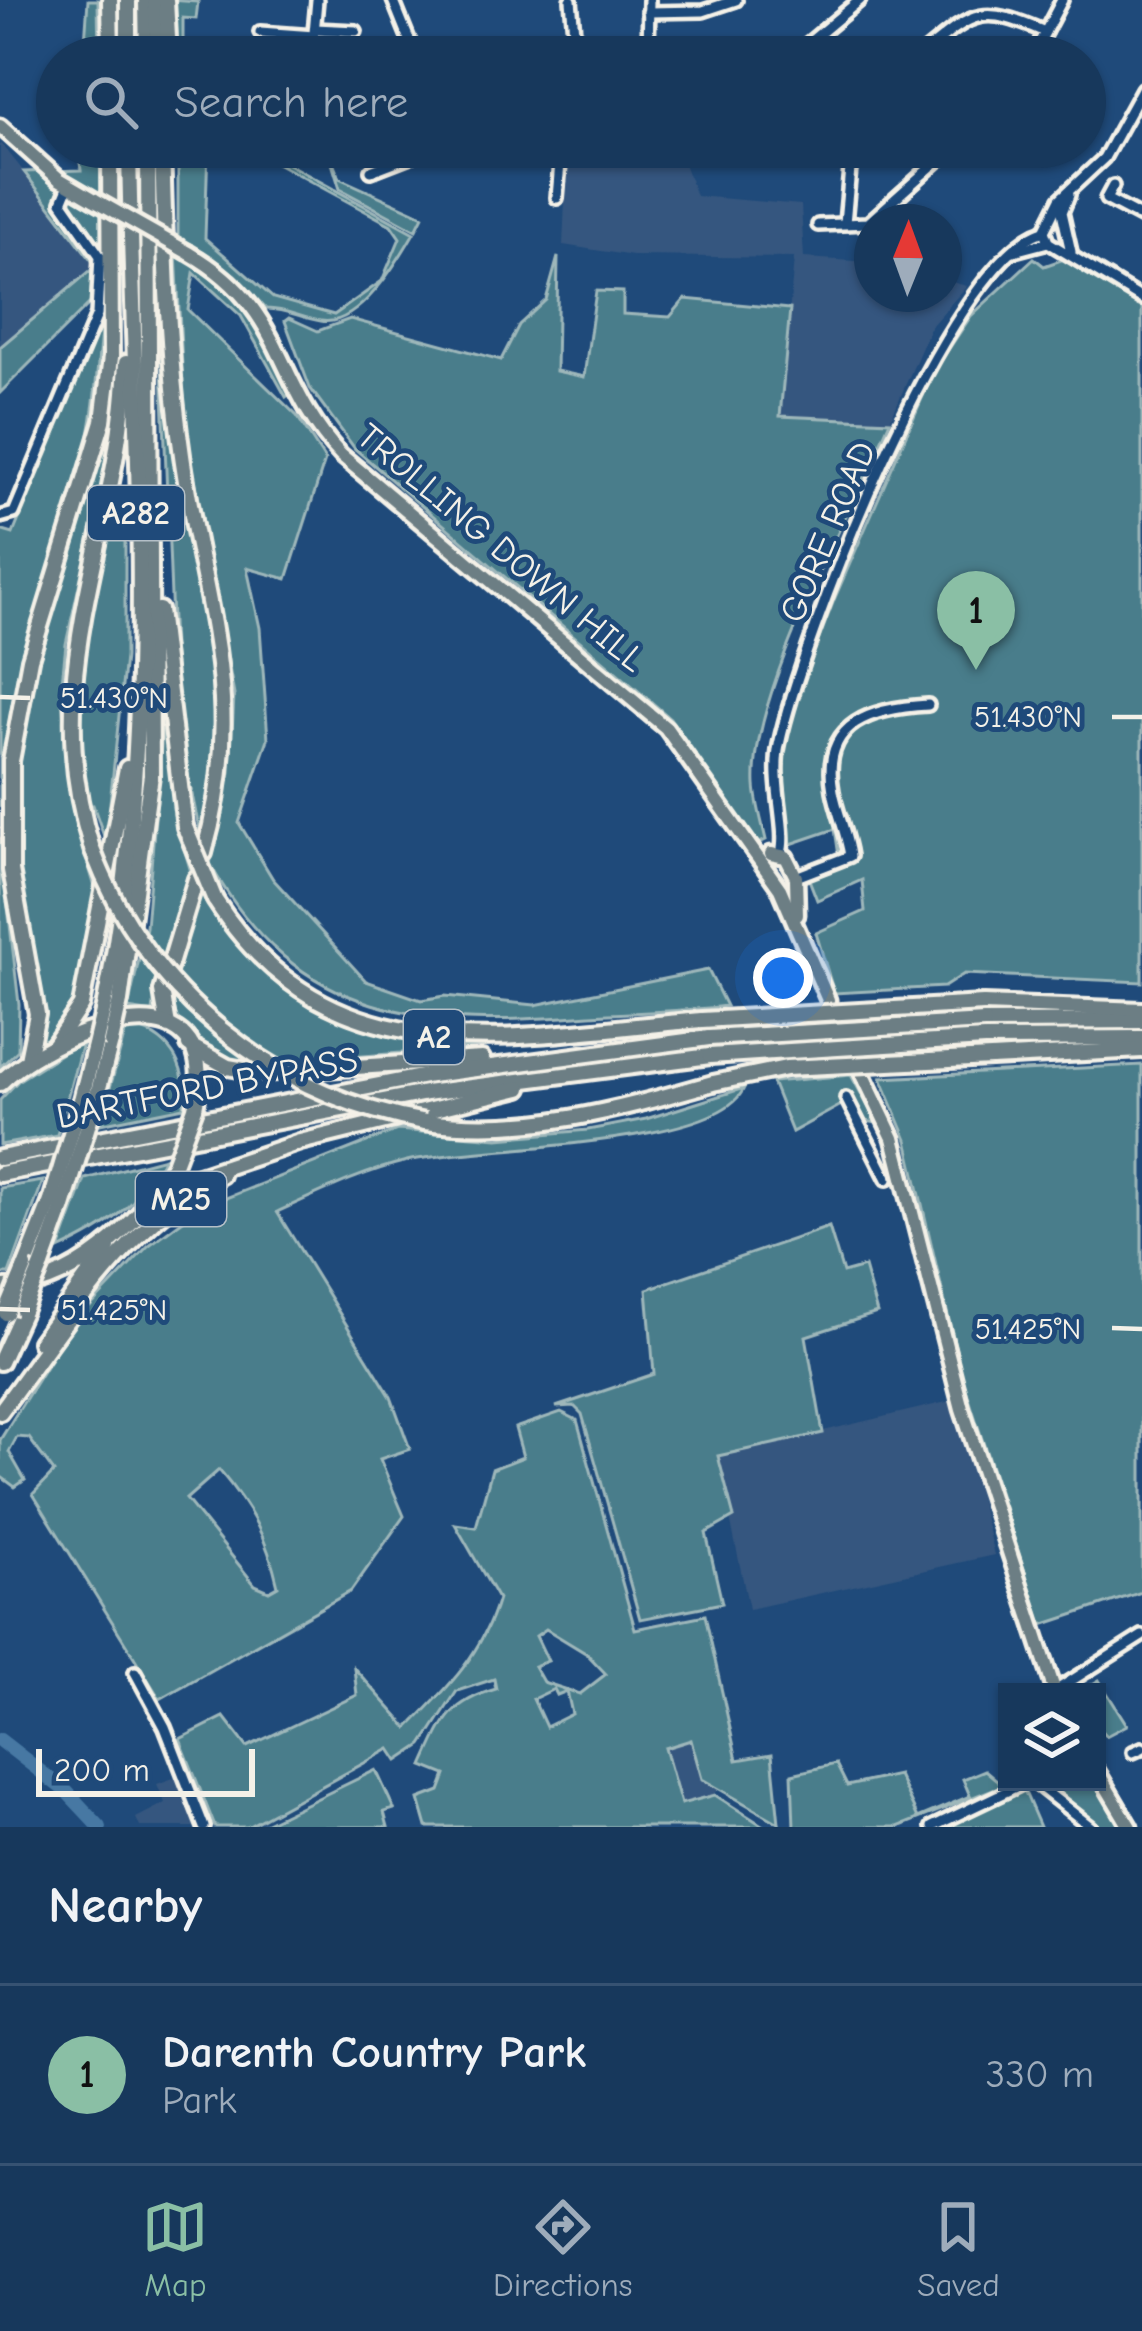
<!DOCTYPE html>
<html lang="en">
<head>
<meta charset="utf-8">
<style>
  :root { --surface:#17385c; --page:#244365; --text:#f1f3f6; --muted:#9eacbb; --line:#365272; --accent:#8abfa5 }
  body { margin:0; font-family:"Comic Neue",sans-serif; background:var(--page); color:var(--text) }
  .controls { position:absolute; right:36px; bottom:36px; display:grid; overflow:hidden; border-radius:0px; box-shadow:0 3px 9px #0004 }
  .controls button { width:108px; height:108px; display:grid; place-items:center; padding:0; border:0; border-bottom:3px solid var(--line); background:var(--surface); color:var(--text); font:60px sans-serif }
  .compass { position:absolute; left:854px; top:204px; width:108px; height:108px; border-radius:50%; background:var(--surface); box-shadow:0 3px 9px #0004; rotate:1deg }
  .scale { position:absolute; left:36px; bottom:30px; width:219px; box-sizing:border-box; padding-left:12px; border:6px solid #f4f1e8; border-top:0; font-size:33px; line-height:42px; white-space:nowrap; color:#f4f1e8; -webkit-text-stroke:9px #1f4a7a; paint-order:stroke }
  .you { position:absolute; left:783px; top:978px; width:42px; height:42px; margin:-30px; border:9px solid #fff; border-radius:50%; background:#1a73e8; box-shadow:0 0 0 18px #1a73e833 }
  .badge { display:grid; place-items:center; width:78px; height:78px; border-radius:50%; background:var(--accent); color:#111; font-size:39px; font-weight:700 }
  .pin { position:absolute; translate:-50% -99px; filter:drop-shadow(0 3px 6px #0008) }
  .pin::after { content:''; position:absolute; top:63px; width:42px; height:36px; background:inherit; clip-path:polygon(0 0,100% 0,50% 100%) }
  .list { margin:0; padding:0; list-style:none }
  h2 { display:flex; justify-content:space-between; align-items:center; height:156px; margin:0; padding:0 48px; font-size:51px }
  h2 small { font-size:39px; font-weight:400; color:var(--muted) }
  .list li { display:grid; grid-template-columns:78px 1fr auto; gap:36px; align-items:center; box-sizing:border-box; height:180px; padding:0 48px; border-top:3px solid var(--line) }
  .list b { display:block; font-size:45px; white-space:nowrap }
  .list p { margin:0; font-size:39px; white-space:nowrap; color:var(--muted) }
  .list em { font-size:39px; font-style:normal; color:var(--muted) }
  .icon { flex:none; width:66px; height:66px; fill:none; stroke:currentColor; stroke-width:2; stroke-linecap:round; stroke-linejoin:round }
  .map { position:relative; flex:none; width:1142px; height:1827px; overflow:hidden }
  .search { position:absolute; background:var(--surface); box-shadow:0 3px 9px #0004; left:36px; right:36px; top:36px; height:132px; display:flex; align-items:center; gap:30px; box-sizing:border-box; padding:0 42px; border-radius:66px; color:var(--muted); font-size:45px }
  .sheet { height:336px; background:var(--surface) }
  nav { display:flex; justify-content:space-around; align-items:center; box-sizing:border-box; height:168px; border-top:3px solid var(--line); background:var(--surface); font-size:33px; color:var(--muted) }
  nav a { display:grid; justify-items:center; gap:6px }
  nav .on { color:var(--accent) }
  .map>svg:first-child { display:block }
  .built { fill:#35567f }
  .green { fill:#487d8b; stroke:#9eb7ba; stroke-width:3; fill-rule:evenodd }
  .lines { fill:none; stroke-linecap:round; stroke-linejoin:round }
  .river { stroke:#4678a3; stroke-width:14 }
  .major-tunnel { stroke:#3f638a; stroke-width:12; stroke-dasharray:12 6; stroke-linecap:butt }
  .minor-casing { stroke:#f4f1e8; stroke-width:18 }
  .major-casing { stroke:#f4f1e8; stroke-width:21 }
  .highway-casing { stroke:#f4f1e8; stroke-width:22 }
  .minor { stroke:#1f4a7a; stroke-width:9 }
  .major { stroke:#6c7e84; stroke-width:12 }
  .highway { stroke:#6c7e84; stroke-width:14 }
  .major-bridge-casing { stroke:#f4f1e8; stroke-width:21; stroke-linecap:butt }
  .highway-bridge-casing { stroke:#f4f1e8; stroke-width:22; stroke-linecap:butt }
  .major-bridge { stroke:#6c7e84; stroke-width:12 }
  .highway-bridge { stroke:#6c7e84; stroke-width:14 }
  .ticks { fill:none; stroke:#f4f1e8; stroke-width:4.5 }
  .labels { text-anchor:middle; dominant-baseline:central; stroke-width:10; stroke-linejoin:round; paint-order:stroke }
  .shield { fill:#1f4a7a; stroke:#b4bfc7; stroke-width:3 }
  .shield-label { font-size:33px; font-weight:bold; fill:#f4f1e8 }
  .street-label { font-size:36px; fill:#f4f1e8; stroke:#1f4a7a }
  .ticks-label { font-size:30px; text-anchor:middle; fill:#f4f1e8; stroke:#1f4a7a; stroke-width:10; stroke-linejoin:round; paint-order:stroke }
</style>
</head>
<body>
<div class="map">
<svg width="1142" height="1827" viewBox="0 0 1142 1827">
  <rect width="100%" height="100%" fill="#1f4a7a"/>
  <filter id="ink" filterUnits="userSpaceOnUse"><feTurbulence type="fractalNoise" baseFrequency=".00833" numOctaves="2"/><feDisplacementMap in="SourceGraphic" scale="24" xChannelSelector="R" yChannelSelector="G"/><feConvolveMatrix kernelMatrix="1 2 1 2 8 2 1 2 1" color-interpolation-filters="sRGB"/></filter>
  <g filter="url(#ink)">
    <g class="built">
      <path d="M0,142L98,264L0,347Z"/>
      <path d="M659,147H678L696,196L801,205L804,258L872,262V294H944V280L967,286L931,326L890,421L780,417L794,258L633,256L563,245L567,157H636Z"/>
      <path d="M955,1400L994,1555L749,1609L717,1456Z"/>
      <path d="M692,1740L702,1778L718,1789L715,1795L681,1804L665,1747Z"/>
      <path d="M184,1774L200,1827H140L136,1818L165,1803L157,1784Z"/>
    </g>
    <g class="green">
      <path d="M88,0H98L99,57H84Z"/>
      <path d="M170,0L198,2L196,19L183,18V57H171Z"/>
      <path d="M78,147H102L103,235L97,296L0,393V347L96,266L24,172L81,170Z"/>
      <path d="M178,147H208L205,238L273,298L334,315L382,281L400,238L391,225L247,147H257L414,233C399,259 359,328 321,321C300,318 288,309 266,309L235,275L178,240Z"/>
      <path d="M327,147L339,178L423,216L416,230L340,189Z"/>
      <path d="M157,242L178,473L217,662L219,753L201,838L184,755L173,647Z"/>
      <path d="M176,252L251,307L291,393L286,397L241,316L194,273L188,310L297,416L325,460L287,579L247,568L260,628L268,739L239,823L273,879L366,981L421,1000L445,996L535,1005L708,970L726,1006C679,1012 637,1012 590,1015C427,1028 298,1023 210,864L230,772L234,695L185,424Z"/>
      <path d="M558,257L556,371L584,377L596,291L623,292V314L670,317L685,299L790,309L780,416L890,421C852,511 750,692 755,785C756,803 762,822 766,840L755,845L670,718L355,449L310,388L285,321L289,318L318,331L350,319L501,360L519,325L546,300Z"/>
      <path d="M1034,258L1044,266L1064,259L1142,305V982L964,974L944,987L834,993L816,933L865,911L862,880L817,900L805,869L839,856L835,829L791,844L778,768L792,709L834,600L934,371L971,316Z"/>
      <path d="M95,330L101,331C97,374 94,417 84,459C54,581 3,678 0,807V530L13,534Z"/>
      <path d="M116,368L111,442L66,644L61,692L74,817L97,894L72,1016L65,1029L41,1043C46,1007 34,979 28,944C18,884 10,821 17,760C34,625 98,503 116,368Z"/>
      <path d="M116,498L125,499V657L106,842L93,805L87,806C67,698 92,602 116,498Z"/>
      <path d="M163,721L178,828L191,872L156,984L153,1013L128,1009L146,927Z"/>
      <path d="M0,837L19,1004L18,1050L0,1067Z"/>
      <path d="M201,891C306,1059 425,1048 602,1034C626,1032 672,1021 690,1030L251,1065C137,1039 174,971 201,891Z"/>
      <path d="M127,1026C169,1034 188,1064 184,1107L100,1124Z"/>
      <path d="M83,1040L57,1135L0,1145V1100L19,1080Z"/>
      <path d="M1142,1065V1592L1042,1625L963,1380L907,1140L881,1078Z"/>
      <path d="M851,1075L877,1123L865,1121L848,1094L842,1097L845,1103L792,1132L772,1082Z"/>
      <path d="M744,1088C718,1149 471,1146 407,1161C361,1172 319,1193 277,1212L391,1397L410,1449L380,1459L404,1516L351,1591L160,1699L33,1494L54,1472L29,1438L17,1437L9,1452L25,1480L15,1487L0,1476V1440L70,1328L148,1246L198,1209L397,1130L498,1138L588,1130L646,1119ZM219,1470C251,1508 267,1537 278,1586L269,1591L255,1585L186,1499Z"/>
      <path d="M164,1158C138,1206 107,1228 59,1250L85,1179Z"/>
      <path d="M43,1181L9,1274H0V1188Z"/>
      <path d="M829,1227L843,1273L864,1267L877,1313L806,1336L823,1433L718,1456L734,1517L706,1533L722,1603L640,1619L582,1414L574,1406L556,1407L654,1374L647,1289Z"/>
      <path d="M561,1412L577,1420L635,1629L705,1615L737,1760L772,1754L779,1823L702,1779L691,1740L665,1748L681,1804L715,1795L765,1827H427L419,1799L440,1791L446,1775L423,1766C443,1722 448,1703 496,1689L494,1679L457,1691L422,1745L398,1761L390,1749L247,1827H215L180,1739L224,1717L247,1747L357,1695L354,1668L408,1728C448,1688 482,1654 498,1599L455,1524L476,1527L492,1469L523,1457L515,1428ZM546,1629L587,1654L606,1674L580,1694L543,1682L534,1666L548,1661L536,1636ZM554,1689L557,1695L567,1691L572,1714L546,1727L533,1699Z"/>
      <path d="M1099,1680L1127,1725L1106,1736L1097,1726V1692L1081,1691Z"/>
      <path d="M836,1764L847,1786L898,1775L918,1818L970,1796L963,1779L985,1770L998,1781L1007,1777L1011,1782L898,1827H794L792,1774Z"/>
      <path d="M376,1770L394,1809L384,1812L388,1827H258Z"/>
      <path d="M1094,1782L1121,1827H1097L1042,1783Z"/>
      <path d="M1024,1790L1040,1827H943Z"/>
    </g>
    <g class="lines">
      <path class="river" d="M0,1740L67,1792L100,1827"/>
      <path class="major-tunnel" d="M828,1000L861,1070"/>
      <g class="minor-casing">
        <g id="minor">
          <path d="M393,0L416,57"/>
          <path d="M571,0L576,54L648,53"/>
          <path d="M648,12L703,11L736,0"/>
          <path d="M315,29L356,31"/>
          <path d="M260,32L314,36"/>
          <path d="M312,55L317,0"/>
          <path d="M648,57L649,0"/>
          <path d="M792,57L860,0"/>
          <path d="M919,57C973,13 978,3 1045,32"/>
          <path d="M1032,57L1062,0"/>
          <path d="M759,147L761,155"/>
          <path d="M371,171L433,147L579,151L631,147"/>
          <path d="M1113,186L1106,199L1142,218"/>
          <path d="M1069,195L1062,212L1071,252"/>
          <path d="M557,198L561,151"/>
          <path d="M845,223L852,147"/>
          <path d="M818,225L868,223L953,147"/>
          <path d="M1044,231L1060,199L1104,158L1142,89"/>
          <path d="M1044,231L1048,242L1142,299"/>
          <path d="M1014,251L1048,242"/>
          <path d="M0,517L14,513L97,315L100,256L62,202L69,185"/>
          <path d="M781,853C788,830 771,782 779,745C800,644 947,259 1044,231"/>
          <path d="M796,877L850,856C847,834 837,813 833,791C820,721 874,708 928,705"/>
          <path d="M846,1098L887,1179"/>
          <path d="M135,1672L165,1727L204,1827"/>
          <path d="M1055,1691L1142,1636"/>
          <path d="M1133,1752L1142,1748"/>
          <path d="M1034,1782L1091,1827"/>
          <path d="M932,1827L1026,1782"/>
        </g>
      </g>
      <g class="major-casing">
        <g id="major">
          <path d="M0,126L59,179L95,200"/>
          <path d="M189,253C287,309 273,383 341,455L666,728L780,889L828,1000"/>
          <path d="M771,854L786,857L796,877L797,915"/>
          <path d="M861,1071L893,1138L962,1409L1055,1692"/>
          <path d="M1097,1771L1130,1827"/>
        </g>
      </g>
      <g class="highway-casing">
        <g id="highway">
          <path d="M110,0L111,57"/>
          <path d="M128,0V57"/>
          <path d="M146,0L147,57"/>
          <path d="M155,0L159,57"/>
          <path d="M166,0L169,57"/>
          <path d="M162,147C165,248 167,348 181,448C201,600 249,695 204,853"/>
          <path d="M159,610L185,827"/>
          <path d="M92,849C36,671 119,538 126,363"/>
          <path d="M215,900C333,1084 518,1034 702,1020"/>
          <path d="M120,1001L151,775L148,147"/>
          <path d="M105,1003C162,723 133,431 129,147"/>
          <path d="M983,1004L1142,1010"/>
          <path d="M984,1022L1142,1021"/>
          <path d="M168,1025L162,991L196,879"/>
          <path d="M984,1039L1142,1038"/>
          <path d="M54,1045L81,1005L127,768"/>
          <path d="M189,1045L228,1067L261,1073L482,1059"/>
          <path d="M991,1058L1142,1050"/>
          <path d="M28,1059L37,1014L11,870V761L30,659L103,421L111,357L110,147"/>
          <path d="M0,1083C54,1029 226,966 195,1108"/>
          <path d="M81,1100L95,1045"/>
          <path d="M95,1103L111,1042"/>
          <path d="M425,1122C528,1135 614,1111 713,1083"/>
          <path d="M0,1158L431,1075L709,1038"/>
          <path d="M0,1174L426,1093L710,1056"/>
          <path d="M153,1200L181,1182L300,1142L520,1088"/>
          <path d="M42,1265L63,1207"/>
          <path d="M25,1267L51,1201"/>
          <path d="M0,1288C73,1289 141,1223 174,1164"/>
          <path d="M40,1342L108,1248"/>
          <path d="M0,1362L23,1311"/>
          <path d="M0,1412C63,1328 124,1224 221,1175"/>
        </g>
      </g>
      <use href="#minor" class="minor"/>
      <use href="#major" class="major"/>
      <use href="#highway" class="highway"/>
      <g class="major-bridge-casing">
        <path id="major-bridge" d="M95,200L189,253"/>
      </g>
      <g class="highway-bridge-casing">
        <g id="highway-bridge">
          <path d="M185,827L215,900"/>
          <path d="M92,849C147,994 272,1095 425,1122"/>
          <path d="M702,1020L983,1004"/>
          <path d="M709,1038L984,1022"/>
          <path d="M111,1042L120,1001"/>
          <path d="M95,1045L105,1003"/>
          <path d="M710,1056L984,1039"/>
          <path d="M713,1083L786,1068L991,1058"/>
          <path d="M174,1164L195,1108"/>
          <path d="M51,1201L81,1100"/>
          <path d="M63,1207L95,1103"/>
          <path d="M23,1311L42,1265"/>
          <path d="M6,1313L25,1267"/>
        </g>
      </g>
      <use href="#major-bridge" class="major-bridge"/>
      <use href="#highway-bridge" class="highway-bridge"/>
    </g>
  </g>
  <path class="ticks" d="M0,697L30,698M1112,717H1142M0,1309L30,1310M1112,1328L1142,1329"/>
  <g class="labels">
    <g class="shield">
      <rect x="88" y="486" width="96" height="54" rx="9"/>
      <rect x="404" y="1010" width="60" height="54" rx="9"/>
      <rect x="136" y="1172" width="90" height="54" rx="9"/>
    </g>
    <g class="shield-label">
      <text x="136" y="513">A282</text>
      <text x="434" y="1037">A2</text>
      <text x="181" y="1199">M25</text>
    </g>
    <g class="street-label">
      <text transform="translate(828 532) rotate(-67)">GORE ROAD</text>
      <text transform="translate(501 548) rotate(40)">TROLLING DOWN HILL</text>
      <text transform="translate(207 1088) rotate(-11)">DARTFORD BYPASS</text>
    </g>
  </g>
  <g class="ticks-label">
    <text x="114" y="708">51.430°N</text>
    <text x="1028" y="727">51.430°N</text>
    <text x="114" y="1320">51.425°N</text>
    <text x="1028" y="1339">51.425°N</text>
  </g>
</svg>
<div class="controls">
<button><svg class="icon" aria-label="layers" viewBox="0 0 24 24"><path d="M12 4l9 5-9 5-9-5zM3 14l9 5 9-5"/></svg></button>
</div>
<svg class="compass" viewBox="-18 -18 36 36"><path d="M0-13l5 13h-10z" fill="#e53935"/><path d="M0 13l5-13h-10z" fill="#9eacbb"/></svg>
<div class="scale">200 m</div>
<div class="you"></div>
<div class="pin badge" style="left:976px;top:670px">1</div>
<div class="search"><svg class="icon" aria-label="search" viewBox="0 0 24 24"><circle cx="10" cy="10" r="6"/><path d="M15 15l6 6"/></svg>Search here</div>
</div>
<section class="sheet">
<h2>Nearby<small></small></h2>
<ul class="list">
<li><span class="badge">1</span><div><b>Darenth Country Park</b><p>Park</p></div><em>330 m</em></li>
</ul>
</section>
<nav>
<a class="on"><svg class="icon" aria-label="map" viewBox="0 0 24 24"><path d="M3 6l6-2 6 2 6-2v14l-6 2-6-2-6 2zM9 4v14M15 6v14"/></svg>Map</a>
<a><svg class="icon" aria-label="directions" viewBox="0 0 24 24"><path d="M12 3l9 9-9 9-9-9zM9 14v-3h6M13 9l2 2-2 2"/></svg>Directions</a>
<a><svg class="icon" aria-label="saved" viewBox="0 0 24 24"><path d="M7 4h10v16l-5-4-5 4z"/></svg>Saved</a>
</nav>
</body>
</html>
